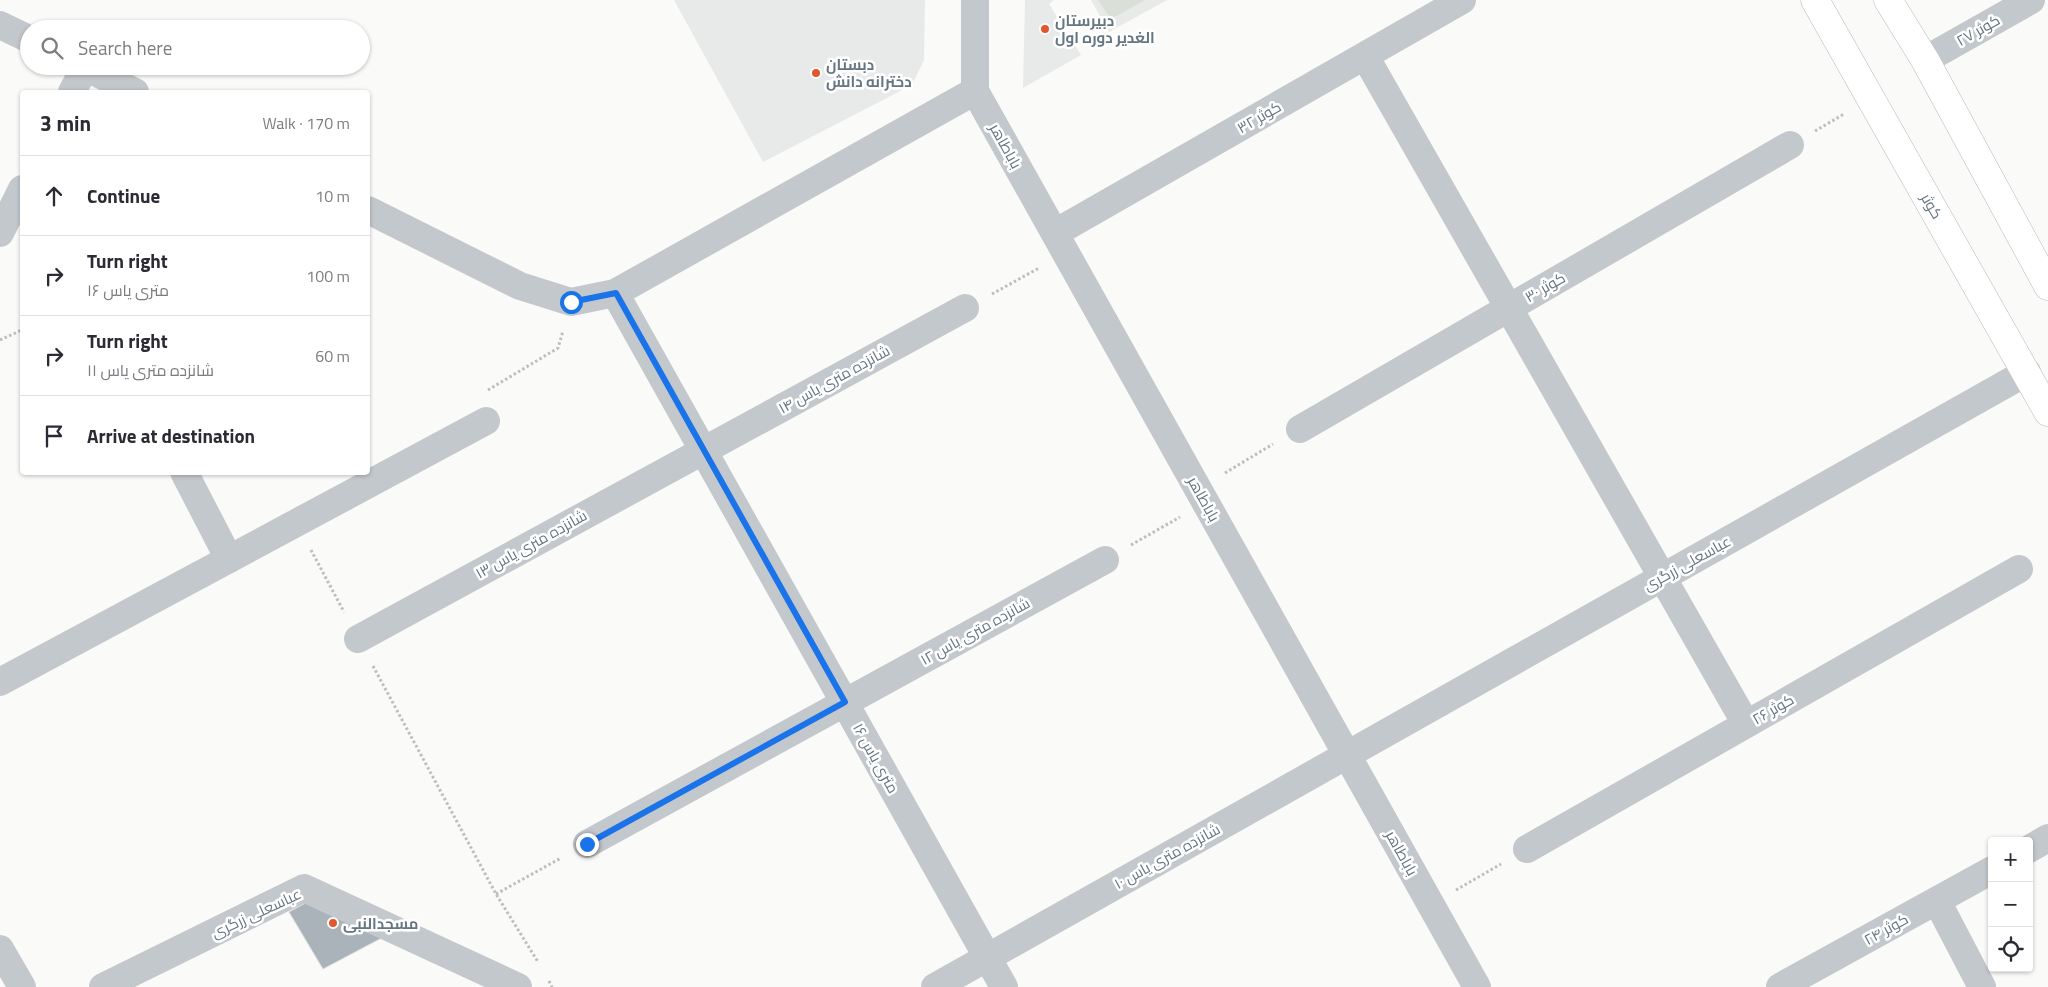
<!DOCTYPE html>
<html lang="en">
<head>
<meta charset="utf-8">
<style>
  :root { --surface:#fff; --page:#f7f7f7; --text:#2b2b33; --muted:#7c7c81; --line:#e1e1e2 }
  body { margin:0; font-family:"Titillium Web",Cairo,sans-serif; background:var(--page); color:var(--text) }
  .controls { position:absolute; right:15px; bottom:15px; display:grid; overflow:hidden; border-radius:5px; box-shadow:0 1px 4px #0004 }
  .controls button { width:45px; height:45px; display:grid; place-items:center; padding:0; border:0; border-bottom:1px solid var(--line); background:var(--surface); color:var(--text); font:25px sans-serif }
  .stop { position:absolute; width:15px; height:15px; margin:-11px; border:4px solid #1a73e8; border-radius:50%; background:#fff }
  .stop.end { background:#1a73e8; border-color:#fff; box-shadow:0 1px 5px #0008 }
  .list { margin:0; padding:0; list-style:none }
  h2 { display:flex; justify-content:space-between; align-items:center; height:65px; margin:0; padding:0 20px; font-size:21px }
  h2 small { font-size:16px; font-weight:400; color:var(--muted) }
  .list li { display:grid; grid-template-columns:32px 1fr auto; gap:15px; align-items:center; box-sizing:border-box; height:80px; padding:0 20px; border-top:1px solid var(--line) }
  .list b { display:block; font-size:19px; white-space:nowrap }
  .list p { margin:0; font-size:16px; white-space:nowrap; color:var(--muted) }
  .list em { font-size:16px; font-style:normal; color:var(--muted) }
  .icon { flex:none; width:28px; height:28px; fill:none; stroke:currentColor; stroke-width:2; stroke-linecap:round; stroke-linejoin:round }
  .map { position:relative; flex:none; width:2048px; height:987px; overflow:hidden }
  .search { position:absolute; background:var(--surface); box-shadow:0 1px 4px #0004; left:20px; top:20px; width:350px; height:55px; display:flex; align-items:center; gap:12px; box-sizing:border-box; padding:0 18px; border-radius:28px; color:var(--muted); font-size:19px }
  .panel { position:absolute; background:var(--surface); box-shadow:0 1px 4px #0004; left:20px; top:90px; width:350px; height:385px; border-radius:5px }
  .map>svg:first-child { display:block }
  .built { fill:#e8e9e9 }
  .green { fill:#dadfd7 }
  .building { fill:#aab3b9; stroke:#dcdcda }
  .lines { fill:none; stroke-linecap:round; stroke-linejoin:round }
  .major-casing { stroke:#b5babe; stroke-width:29 }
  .path { stroke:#bbbfc2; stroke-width:3; stroke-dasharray:2.5 2.5; stroke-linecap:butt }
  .minor { stroke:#c3c8cc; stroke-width:28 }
  .major { stroke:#fff; stroke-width:28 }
  .route { stroke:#1a73e8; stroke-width:6 }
  .poi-dot { fill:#e4572e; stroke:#fff; stroke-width:2 }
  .labels { text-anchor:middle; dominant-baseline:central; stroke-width:5; stroke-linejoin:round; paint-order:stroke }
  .poi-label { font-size:15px; font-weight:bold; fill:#657683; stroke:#fff; text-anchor:start }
  .street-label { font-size:15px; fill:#657683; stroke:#fff }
</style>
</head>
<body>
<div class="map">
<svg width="2048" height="987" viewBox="0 0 2048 987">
  <rect width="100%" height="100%" fill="#fafaf8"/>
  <g class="built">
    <path d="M674,0H925L924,60L912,85L763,162Z"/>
    <path d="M1025,0H1054L1049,4L1081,55L1023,88Z"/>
    <path d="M1091,0H1167L1109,32Z"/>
  </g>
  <path class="green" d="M1098,0H1145L1111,19Z"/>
  <path class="building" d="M320,895L391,933L323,969L289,912Z"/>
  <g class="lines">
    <g class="major-casing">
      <g id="major">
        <path d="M1815,0L2048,412"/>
        <path d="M1888,0L1925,60L2048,286"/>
      </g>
    </g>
    <g class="path">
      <path d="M1815,131L1844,114"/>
      <path d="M992,294L1039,268"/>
      <path d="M0,340L22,330"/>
      <path d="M488,390L558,348L563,331"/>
      <path d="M1225,473L1273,444"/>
      <path d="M1131,545L1180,517"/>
      <path d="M311,550L344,612"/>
      <path d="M373,666L496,894L538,962"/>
      <path d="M1456,890L1501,864"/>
      <path d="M496,894L561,858"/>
      <path d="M549,981L552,987"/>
    </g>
    <g class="minor">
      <path d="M975,0V91L1477,987"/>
      <path d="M0,25L29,39"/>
      <path d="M1365,56L1746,724"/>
      <path d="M1925,60L2031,0"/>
      <path d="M83,66L135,92"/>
      <path d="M72,92L85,67"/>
      <path d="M368,210L520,286L571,302L615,293L975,91"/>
      <path d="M0,233L22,189"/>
      <path d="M1055,233L1462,0"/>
      <path d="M615,293L1004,987"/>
      <path d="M1300,429L1790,145"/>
      <path d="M184,472L229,559"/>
      <path d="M358,639L965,308"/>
      <path d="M0,682L486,421"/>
      <path d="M587,844L1105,560"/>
      <path d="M1527,849L2019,569"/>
      <path d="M2029,849L2048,838"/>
      <path d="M1937,901L1982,987"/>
      <path d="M0,949L22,987"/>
      <path d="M103,987L304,888L518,987"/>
      <path d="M935,987L2027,372"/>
      <path d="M1780,987L1992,870"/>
    </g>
    <use href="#major" class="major"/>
  </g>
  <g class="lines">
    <path class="route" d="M571,302L616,293L845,702L587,844"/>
  </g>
  <g class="poi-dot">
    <circle cx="1045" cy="29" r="5"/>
    <circle cx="816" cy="73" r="5"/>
    <circle cx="333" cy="923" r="5"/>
  </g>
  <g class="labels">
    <g class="poi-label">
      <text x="1055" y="20">دبیرستان<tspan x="1055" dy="17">الغدیر دوره اول</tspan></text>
      <text x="826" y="64">دبستان<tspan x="826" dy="17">دخترانه دانش</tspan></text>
      <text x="343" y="923">مسجدالنبی</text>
    </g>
    <g class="street-label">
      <text transform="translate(1978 30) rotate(-30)">کوثر ۲۷</text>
      <text transform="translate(1259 117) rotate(-30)">کوثر ۳۲</text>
      <text transform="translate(1006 146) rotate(61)">باباطاهر</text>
      <text transform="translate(1932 206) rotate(60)">کوثر</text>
      <text transform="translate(1545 287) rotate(-30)">کوثر ۳۰</text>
      <text transform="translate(834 379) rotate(-29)">شانزده متری یاس ۱۴</text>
      <text transform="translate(1204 499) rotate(61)">باباطاهر</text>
      <text transform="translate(531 544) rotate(-29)">شانزده متری یاس ۱۳</text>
      <text transform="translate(1687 563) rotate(-29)">عباسعلی زرگری</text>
      <text transform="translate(975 631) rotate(-29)">شانزده متری یاس ۱۲</text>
      <text transform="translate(1773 709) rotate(-30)">کوثر ۲۶</text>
      <text transform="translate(876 758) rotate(61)">۱۶ متری یاس</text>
      <text transform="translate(1402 853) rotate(61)">باباطاهر</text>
      <text transform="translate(1167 856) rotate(-29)">شانزده متری یاس ۱۰</text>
      <text transform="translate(256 913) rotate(-25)">عباسعلی زرگری</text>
      <text transform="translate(1886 929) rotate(-29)">کوثر ۲۴</text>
    </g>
  </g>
</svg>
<div class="controls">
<button>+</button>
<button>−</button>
<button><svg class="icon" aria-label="locate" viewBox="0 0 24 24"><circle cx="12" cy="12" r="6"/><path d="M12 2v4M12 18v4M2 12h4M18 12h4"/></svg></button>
</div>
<div class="stop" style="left:571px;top:302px"></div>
<div class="stop end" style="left:587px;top:844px"></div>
<div class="search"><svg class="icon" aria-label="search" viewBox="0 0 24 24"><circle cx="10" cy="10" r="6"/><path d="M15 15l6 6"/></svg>Search here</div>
<section class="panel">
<h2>3 min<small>Walk · 170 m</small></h2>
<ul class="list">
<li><svg class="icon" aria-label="ahead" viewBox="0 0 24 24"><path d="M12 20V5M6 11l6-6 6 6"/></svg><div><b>Continue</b></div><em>10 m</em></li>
<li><svg class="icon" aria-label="right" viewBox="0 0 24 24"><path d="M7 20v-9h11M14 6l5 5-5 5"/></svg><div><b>Turn right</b><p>۱۶ متری یاس</p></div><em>100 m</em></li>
<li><svg class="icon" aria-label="right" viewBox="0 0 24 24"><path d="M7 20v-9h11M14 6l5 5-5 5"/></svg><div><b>Turn right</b><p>شانزده متری یاس ۱۱</p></div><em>60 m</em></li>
<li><svg class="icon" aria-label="arrive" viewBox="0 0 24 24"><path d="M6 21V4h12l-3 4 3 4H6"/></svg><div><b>Arrive at destination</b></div></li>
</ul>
</section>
</div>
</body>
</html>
